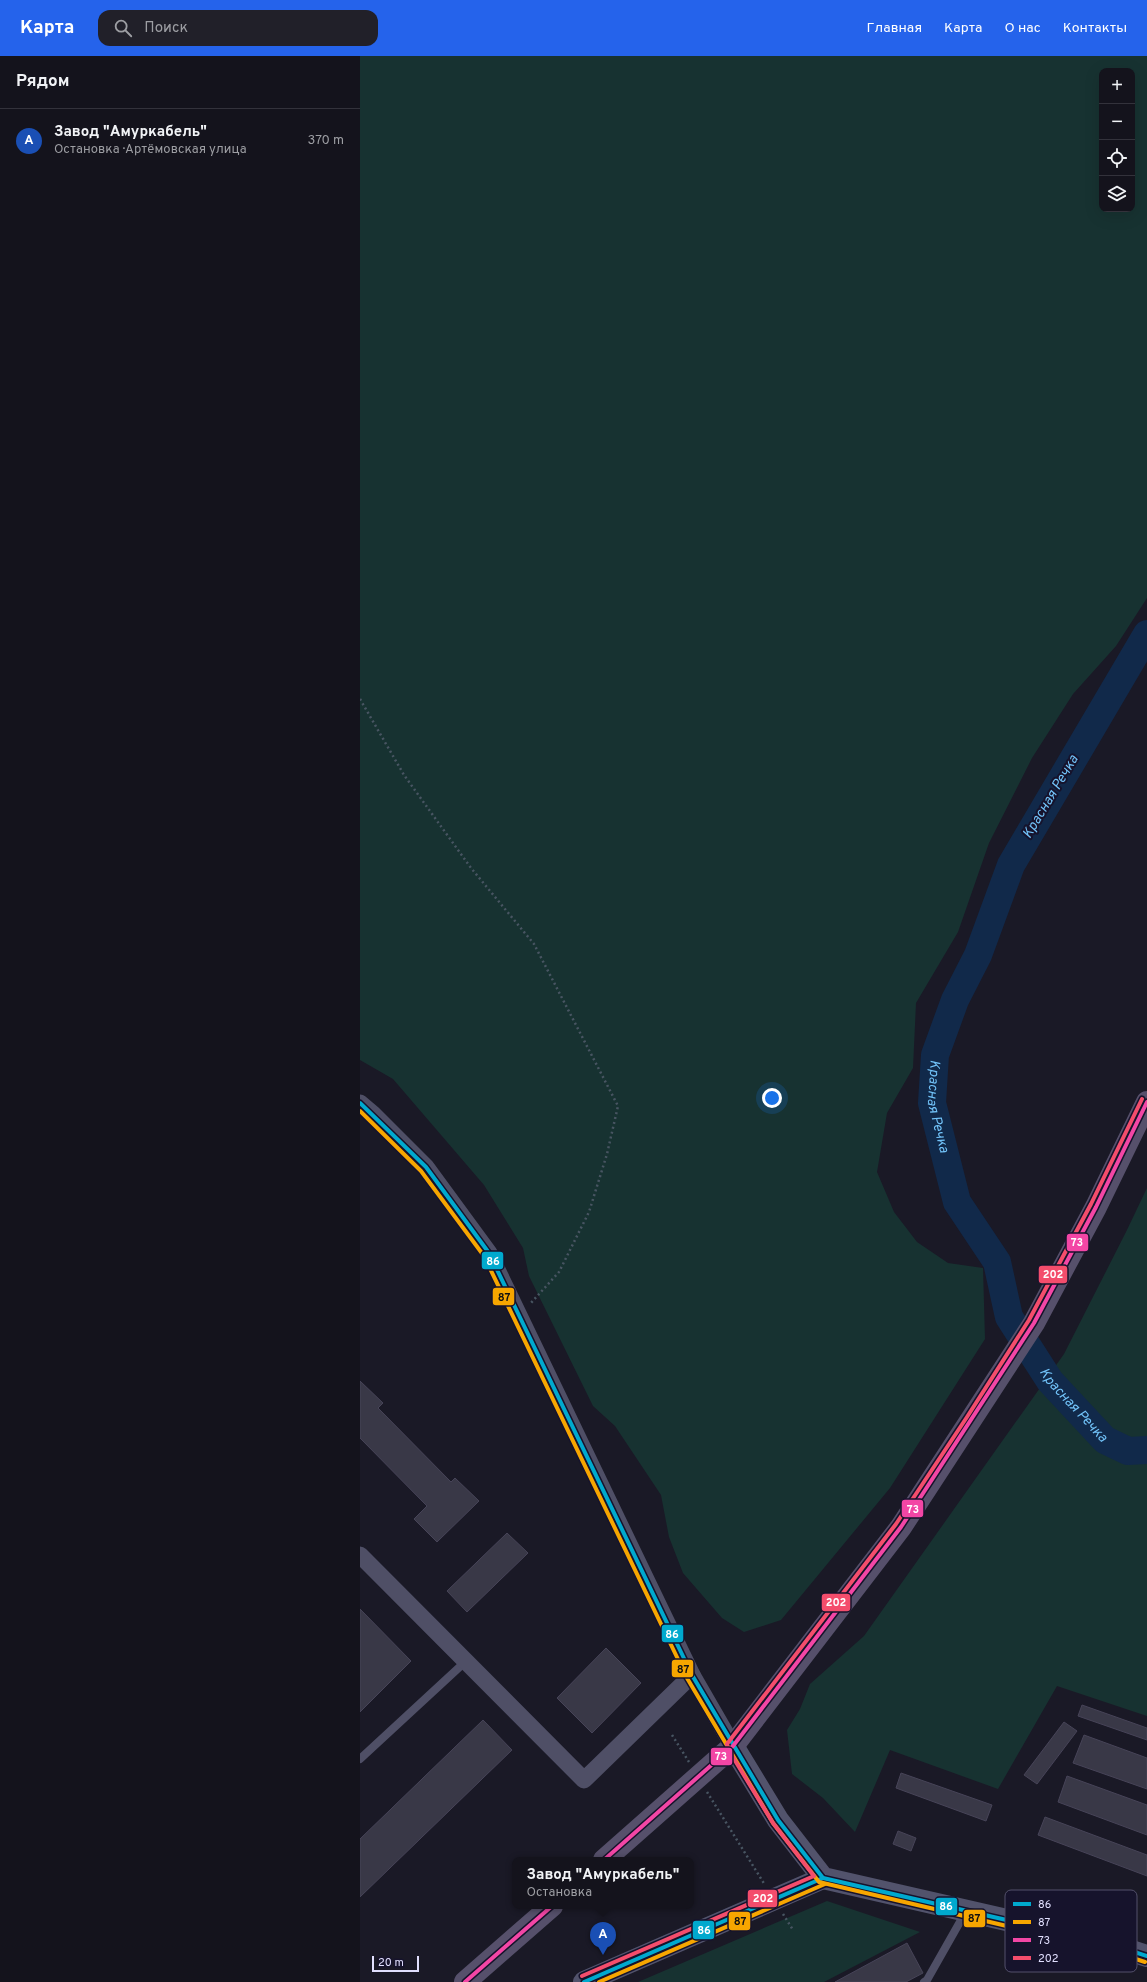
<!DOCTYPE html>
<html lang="ru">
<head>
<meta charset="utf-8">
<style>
  :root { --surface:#14131c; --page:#212029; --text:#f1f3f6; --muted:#9d9ea3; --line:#33323b; --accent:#2563eb }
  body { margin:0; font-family:Overpass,sans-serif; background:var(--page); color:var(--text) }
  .controls { position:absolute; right:12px; top:12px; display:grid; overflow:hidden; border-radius:8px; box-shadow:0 4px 16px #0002 }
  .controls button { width:36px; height:36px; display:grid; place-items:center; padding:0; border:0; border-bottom:1px solid var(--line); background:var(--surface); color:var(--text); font:20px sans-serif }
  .scale { position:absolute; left:12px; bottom:10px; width:47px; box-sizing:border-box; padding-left:4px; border:2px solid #e1dffe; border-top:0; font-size:11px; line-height:14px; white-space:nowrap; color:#e1dffe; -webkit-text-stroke:3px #16132c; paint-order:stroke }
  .you { position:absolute; left:412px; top:1042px; width:14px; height:14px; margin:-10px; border:3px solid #fff; border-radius:50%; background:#1a73e8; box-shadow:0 0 0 6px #1a73e833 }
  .badge { display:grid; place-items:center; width:26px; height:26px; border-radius:50%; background:var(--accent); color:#fff; font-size:13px; font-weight:700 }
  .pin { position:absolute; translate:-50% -33px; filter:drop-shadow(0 1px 2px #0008) }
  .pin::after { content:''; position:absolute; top:21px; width:14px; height:12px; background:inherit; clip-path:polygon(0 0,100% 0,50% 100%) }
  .popup { position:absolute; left:152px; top:1801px; width:182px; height:52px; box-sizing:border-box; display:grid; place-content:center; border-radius:8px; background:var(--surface); filter:drop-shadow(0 1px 3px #0005); font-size:13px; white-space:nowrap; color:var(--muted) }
  .popup b { font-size:15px; color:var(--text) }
  .popup::after { content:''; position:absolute; left:50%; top:100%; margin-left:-8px; border:8px solid transparent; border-top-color:var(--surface) }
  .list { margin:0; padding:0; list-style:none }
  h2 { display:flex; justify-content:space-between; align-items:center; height:52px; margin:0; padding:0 16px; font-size:17px }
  h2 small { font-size:13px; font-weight:400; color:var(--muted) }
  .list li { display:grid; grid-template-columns:26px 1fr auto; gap:12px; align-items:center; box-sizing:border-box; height:64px; padding:0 16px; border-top:1px solid var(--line) }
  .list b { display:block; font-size:15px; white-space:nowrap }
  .list p { margin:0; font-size:13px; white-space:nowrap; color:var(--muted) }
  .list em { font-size:13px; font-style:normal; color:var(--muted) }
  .icon { flex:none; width:22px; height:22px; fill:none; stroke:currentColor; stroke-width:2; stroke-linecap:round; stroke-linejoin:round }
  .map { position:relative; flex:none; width:787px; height:1926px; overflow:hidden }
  header { display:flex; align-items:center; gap:24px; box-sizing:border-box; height:56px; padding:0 20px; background:var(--accent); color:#fff }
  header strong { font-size:19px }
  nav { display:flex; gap:22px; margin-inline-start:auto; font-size:14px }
  .search { width:280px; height:36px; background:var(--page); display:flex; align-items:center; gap:10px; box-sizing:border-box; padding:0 14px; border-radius:12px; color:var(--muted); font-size:15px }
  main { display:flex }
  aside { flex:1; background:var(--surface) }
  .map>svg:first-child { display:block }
  .green { fill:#173231; fill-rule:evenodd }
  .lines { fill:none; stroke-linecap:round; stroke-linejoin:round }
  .river { stroke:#11294a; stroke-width:28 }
  .building { fill:#393847; stroke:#474458 }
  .path { stroke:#485562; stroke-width:2.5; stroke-dasharray:2 3; stroke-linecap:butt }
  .lane { stroke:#4f4f66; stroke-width:8 }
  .street { stroke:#4f4f66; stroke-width:17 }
  .secondary { stroke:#52536c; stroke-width:22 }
  .primary { stroke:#56506b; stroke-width:22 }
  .bus-1-casing { stroke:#16132c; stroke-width:7 }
  .bus-2-casing { stroke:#16132c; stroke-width:7 }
  .bus-3-casing { stroke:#16132c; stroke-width:7 }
  .bus-4-casing { stroke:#16132c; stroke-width:7 }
  .bus-1 { stroke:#00a9ce; stroke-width:4 }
  .bus-2 { stroke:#f7a600; stroke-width:4 }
  .bus-3 { stroke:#f346a5; stroke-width:4 }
  .bus-4 { stroke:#f44d6c; stroke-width:4 }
  .labels { text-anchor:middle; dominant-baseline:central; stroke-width:4; stroke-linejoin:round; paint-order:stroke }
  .water-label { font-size:14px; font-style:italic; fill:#72c3f9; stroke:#16132c }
  .key { fill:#16132c; stroke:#53506b; stroke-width:1 }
  .key-label { font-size:11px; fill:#e1dffe }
  .line-badge { stroke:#16132c; stroke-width:1.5 }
  .badge-label { font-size:11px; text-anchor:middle; font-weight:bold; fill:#fff }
  .pale-badge-label { font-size:11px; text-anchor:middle; font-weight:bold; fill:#111 }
</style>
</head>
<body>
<header>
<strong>Карта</strong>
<div class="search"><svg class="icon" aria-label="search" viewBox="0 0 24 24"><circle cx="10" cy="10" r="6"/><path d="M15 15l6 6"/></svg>Поиск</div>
<nav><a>Главная</a><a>Карта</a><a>О нас</a><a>Контакты</a></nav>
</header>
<main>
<aside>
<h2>Рядом<small></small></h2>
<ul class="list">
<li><span class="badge" style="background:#1a4fb4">A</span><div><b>Завод &quot;Амуркабель&quot;</b><p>Остановка · Артёмовская улица</p></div><em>370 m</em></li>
</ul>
</aside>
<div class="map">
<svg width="787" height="1926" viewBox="0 0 787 1926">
  <rect width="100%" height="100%" fill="#1a1926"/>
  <g class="green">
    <path d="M0,0H787V542L756,590L713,638L672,702L629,787L598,876L556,947L553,1012L527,1057L517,1116L534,1156L557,1186L588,1207L623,1212L625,1283L530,1432L421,1564L384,1576L362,1562L323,1517L309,1481L301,1439L255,1370L233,1350L169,1220L163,1192L124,1129L33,1023L0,1004ZM742,15H772V153H742Z"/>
    <path d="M787,1132V1660L697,1630L638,1733L530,1694L495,1776L463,1742L432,1718L427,1674L440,1653L450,1628L504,1580L704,1298L766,1176Z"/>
    <path d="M467,1845L560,1876L464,1926H278Z"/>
  </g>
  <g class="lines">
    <path class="river" id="s1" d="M787,578L651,809L618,899L595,944L575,999L572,1047L597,1146L637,1206L649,1261L690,1325L745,1384L768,1395L787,1394"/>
  </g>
  <g class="building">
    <path d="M0,1325L23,1347L18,1352L91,1426L95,1422L119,1445L77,1486L54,1463L67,1450L0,1382Z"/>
    <path d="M147,1477L168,1497L107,1556L87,1535Z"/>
    <path d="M0,1553L51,1605L0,1656Z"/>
    <path d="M246,1592L281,1627L232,1677L197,1642Z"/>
    <path d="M722,1649L787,1672V1684L718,1660Z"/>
    <path d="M123,1664L152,1694L0,1841V1783Z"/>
    <path d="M704,1666L717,1675L677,1728L664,1719Z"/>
    <path d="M724,1679L787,1702V1733L713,1707Z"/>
    <path d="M541,1717L632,1749L626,1765L536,1732Z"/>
    <path d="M707,1720L787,1749V1779L698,1746Z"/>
    <path d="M685,1761L787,1799V1820L678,1779Z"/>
    <path d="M538,1775L556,1782L551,1795L533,1788Z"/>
    <path d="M547,1887L563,1917L546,1926H475Z"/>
  </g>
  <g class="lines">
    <g class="path">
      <path d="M0,643L44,719L111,812L174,888L258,1050L247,1098L229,1156L199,1216L170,1248"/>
      <path d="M312,1679L329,1706"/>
      <path d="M347,1736L405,1829"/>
      <path d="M423,1858L433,1874"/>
    </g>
    <g class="lane">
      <path d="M0,1703L105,1606"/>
      <path d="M564,1926L567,1924L605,1857"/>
    </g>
    <g class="street">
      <path d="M0,1047L13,1058L66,1111L129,1197L332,1619L373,1690"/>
      <path d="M0,1499L224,1724L332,1619"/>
    </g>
    <g class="secondary">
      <path d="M373,1690L418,1764L463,1822L747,1887L787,1900"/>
      <path d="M224,1926L463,1822"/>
    </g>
    <g class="primary">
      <path d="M244,1804L373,1690L541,1471L674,1267L736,1151L787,1046"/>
      <path d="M105,1926L192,1850"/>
    </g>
    <g class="bus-1-casing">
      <g id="bus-1">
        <path d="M0,1047L66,1111L129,1197L332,1619L418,1764L463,1822L747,1887L787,1900"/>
        <path d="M224,1926L463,1822"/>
      </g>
    </g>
    <g class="bus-2-casing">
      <g id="bus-2">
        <path d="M0,1055L61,1115L124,1200L327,1622L413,1767L459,1826L745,1893L785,1906"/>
        <path d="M239,1926L465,1828"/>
      </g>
    </g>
    <g class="bus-3-casing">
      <g id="bus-3">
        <path d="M244,1804L373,1690L541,1471L674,1267L736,1151L787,1046"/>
        <path d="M105,1926L192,1850"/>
      </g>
    </g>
    <g class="bus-4-casing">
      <path id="bus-4" d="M222,1920L454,1820L413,1767L368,1693L367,1688L536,1468L607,1361L669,1264L731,1148L782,1043"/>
    </g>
    <use href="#bus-1" class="bus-1"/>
    <use href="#bus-2" class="bus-2"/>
    <use href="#bus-3" class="bus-3"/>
    <use href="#bus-4" class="bus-4"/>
  </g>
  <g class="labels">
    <g class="water-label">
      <text transform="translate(691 741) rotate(-59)">Красная Речка</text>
      <text stroke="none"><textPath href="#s1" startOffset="525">Красная Речка</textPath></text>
      <text stroke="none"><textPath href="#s1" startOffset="861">Красная Речка</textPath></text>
    </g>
  </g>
  <rect x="645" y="1834" width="132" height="82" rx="6" class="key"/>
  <rect x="653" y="1846" width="18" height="4" fill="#00a9ce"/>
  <rect x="653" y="1864" width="18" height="4" fill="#f7a600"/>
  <rect x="653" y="1882" width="18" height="4" fill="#f346a5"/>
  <rect x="653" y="1900" width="18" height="4" fill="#f44d6c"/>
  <g class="key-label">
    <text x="678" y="1852">86</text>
    <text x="678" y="1870">87</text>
    <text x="678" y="1888">73</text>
    <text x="678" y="1906">202</text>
  </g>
  <g class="line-badge">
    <rect x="706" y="1177" width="23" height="19" rx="4" fill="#f346a5"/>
    <rect x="121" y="1195" width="23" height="19" rx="4" fill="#00a9ce"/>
    <rect x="678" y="1209" width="30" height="19" rx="4" fill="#f44d6c"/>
    <rect x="132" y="1231" width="23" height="19" rx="4" fill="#f7a600"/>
    <rect x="541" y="1443" width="23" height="19" rx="4" fill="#f346a5"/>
    <rect x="461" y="1537" width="30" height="19" rx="4" fill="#f44d6c"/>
    <rect x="301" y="1568" width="23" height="19" rx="4" fill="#00a9ce"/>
    <rect x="311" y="1603" width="23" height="19" rx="4" fill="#f7a600"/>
    <rect x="350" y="1691" width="23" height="19" rx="4" fill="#f346a5"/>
    <rect x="387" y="1833" width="31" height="19" rx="4" fill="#f44d6c"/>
    <rect x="575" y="1841" width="23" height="19" rx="4" fill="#00a9ce"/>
    <rect x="603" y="1853" width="23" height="19" rx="4" fill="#f7a600"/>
    <rect x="368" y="1855" width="23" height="20" rx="4" fill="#f7a600"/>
    <rect x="332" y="1864" width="23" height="20" rx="4" fill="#00a9ce"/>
  </g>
  <g class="badge-label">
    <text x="717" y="1190">73</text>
    <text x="133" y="1209">86</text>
    <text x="693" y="1222">202</text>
    <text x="553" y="1457">73</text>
    <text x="476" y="1550">202</text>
    <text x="312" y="1582">86</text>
    <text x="361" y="1704">73</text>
    <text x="403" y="1846">202</text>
    <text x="586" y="1854">86</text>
    <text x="344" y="1878">86</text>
  </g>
  <g class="pale-badge-label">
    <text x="144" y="1245">87</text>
    <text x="323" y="1617">87</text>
    <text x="614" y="1866">87</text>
    <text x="380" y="1869">87</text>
  </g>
</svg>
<div class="controls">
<button>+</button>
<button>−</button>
<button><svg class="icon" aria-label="locate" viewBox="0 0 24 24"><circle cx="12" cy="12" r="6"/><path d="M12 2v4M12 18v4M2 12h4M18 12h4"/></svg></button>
<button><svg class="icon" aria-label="layers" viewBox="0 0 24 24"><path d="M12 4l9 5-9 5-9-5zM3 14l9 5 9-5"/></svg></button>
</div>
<div class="scale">20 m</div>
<div class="you"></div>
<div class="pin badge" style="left:243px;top:1899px;background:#1a4fb4">A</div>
<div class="popup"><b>Завод &quot;Амуркабель&quot;</b>Остановка</div>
</div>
</main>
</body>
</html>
